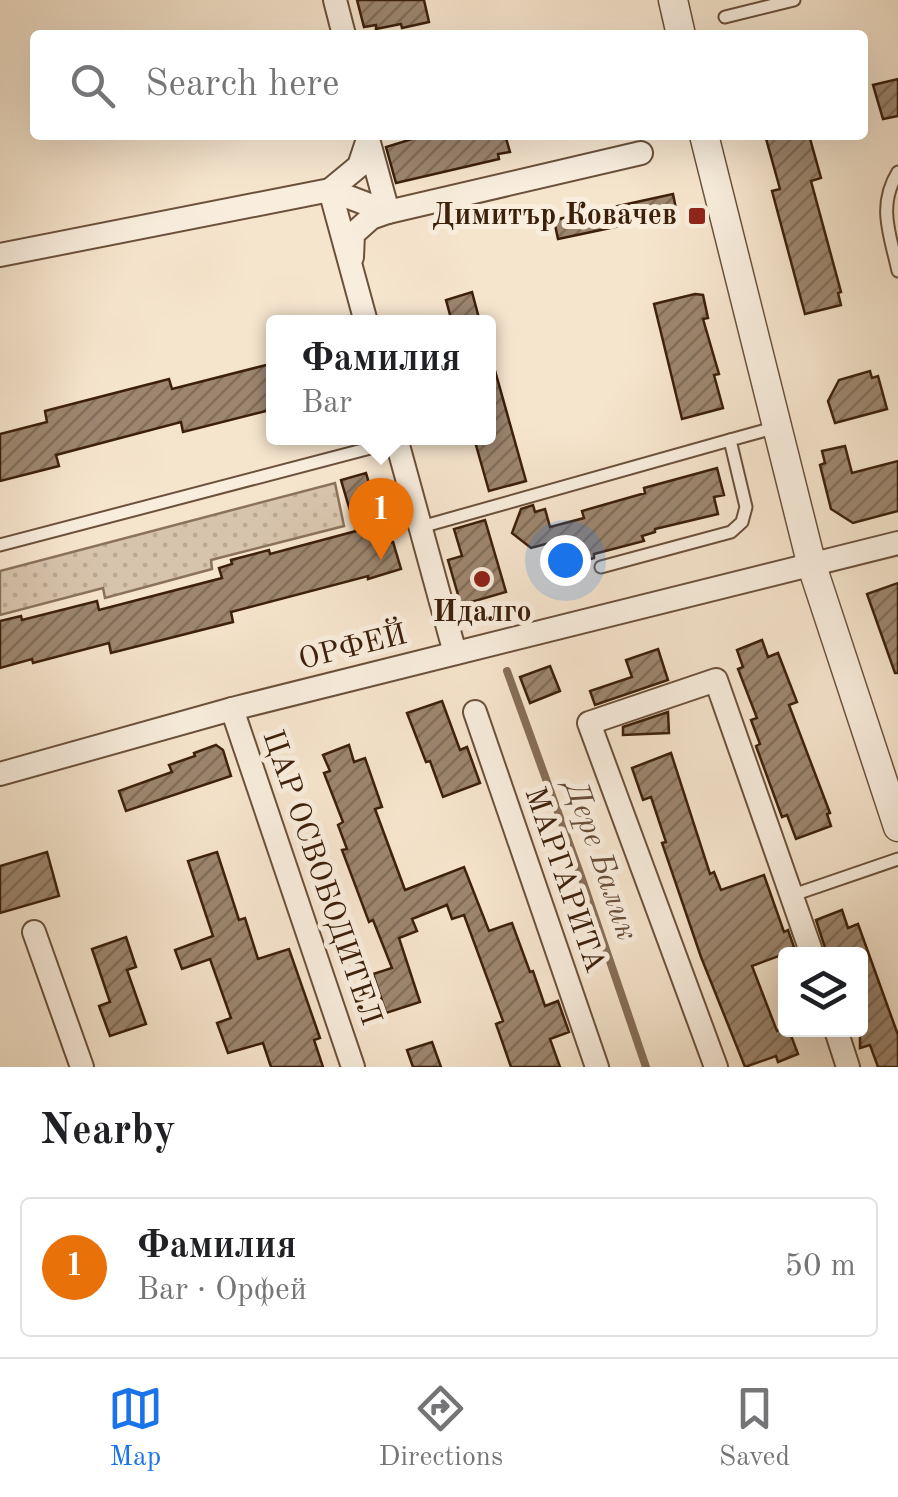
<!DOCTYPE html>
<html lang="en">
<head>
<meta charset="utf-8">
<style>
  :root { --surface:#fff; --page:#f2f2f2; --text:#202124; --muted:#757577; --line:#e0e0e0; --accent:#1a73e8 }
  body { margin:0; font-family:"Old Standard TT",serif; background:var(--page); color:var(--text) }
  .controls { position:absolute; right:30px; bottom:30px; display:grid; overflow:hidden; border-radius:10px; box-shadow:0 10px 40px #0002 }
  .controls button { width:90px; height:90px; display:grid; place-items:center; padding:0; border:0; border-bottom:2px solid var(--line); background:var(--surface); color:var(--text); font:50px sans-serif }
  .you { position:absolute; left:565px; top:560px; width:35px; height:35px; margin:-25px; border:8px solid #fff; border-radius:50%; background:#1a73e8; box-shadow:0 0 0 15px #1a73e833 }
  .badge { display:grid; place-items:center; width:65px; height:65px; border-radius:50%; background:var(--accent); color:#fff; font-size:32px; font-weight:700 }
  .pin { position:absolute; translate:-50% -82px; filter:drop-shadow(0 2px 5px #0008) }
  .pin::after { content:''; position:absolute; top:52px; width:35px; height:30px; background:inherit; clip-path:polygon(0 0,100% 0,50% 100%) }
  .popup { position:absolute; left:266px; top:315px; width:230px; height:130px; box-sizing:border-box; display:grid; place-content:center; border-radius:10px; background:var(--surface); filter:drop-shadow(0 2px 8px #0005); font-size:32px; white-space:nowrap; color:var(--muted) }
  .popup b { font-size:38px; color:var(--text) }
  .popup::after { content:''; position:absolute; left:50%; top:100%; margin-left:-20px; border:20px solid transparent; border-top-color:var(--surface) }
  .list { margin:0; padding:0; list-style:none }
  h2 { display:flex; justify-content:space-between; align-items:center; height:130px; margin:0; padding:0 40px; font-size:42px }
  h2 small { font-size:32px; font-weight:400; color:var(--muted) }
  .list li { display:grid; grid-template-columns:65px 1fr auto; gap:30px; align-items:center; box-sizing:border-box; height:140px; margin:0 20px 20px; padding:0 20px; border:2px solid var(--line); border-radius:10px }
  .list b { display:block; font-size:38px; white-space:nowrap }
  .list p { margin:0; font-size:32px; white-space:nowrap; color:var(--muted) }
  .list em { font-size:32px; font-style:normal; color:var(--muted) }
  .icon { flex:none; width:55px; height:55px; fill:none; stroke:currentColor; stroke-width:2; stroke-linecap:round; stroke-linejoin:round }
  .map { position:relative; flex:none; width:898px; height:1067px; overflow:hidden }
  .search { position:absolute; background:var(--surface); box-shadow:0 10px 40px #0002; left:30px; right:30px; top:30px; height:110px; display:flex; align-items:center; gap:25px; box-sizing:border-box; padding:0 35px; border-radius:10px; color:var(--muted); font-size:38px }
  .sheet { height:290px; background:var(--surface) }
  nav { display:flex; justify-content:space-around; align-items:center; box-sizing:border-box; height:140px; border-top:2px solid var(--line); background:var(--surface); font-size:28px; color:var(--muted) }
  nav a { display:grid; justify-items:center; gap:5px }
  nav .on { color:var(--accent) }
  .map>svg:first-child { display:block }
  .grass { fill:url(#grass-dots); stroke:#8a725b; stroke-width:2.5 }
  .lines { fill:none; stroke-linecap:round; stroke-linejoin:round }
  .stream { stroke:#866e57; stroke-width:8 }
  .building { fill:url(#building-hatch); stroke:#3d200a; stroke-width:2.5 }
  .service-casing { stroke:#6b513b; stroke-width:15 }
  .minor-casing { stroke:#6b513b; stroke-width:26 }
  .tertiary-casing { stroke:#6b513b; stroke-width:31 }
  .service { stroke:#f9eede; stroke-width:11 }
  .minor { stroke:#f9eede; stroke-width:22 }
  .tertiary { stroke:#f9eede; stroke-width:28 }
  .poi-dot { fill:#8f2418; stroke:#f9eede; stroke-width:4 }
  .labels { text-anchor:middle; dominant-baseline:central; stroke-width:10; stroke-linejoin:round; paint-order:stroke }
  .poi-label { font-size:30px; font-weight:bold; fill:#3d200a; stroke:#f9eede; text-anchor:end }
  .street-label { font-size:30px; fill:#3d200a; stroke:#f9eede }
  .water-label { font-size:32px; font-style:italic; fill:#684e37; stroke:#f9eede }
</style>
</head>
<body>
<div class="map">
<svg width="898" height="1067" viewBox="0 0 898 1067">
  <defs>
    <pattern id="grass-dots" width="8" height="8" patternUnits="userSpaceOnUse" patternTransform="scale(2.5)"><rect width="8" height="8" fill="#d7c4ac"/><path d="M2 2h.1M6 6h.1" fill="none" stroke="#b9a893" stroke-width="1.8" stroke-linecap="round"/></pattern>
    <pattern id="building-hatch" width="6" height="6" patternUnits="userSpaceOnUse" patternTransform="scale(2.5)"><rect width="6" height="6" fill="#9d866f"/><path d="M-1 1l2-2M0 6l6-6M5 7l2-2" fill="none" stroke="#816d59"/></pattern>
  </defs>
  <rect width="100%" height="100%" fill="#f6e5cd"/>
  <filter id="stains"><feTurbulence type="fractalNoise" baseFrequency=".002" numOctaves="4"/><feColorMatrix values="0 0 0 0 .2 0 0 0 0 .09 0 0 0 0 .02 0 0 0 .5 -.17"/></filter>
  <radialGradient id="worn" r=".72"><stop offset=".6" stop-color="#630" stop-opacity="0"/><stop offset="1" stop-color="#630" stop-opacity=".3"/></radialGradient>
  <path class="grass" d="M335,483L344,526L211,560L212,569L105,598L103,588L0,615V571Z"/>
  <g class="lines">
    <path class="stream" d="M507,671L581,876L646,1067"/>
  </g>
  <g class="building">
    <path d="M357,0H424L429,22L402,28L401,24L376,29V25L364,27Z"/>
    <path d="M898,79V116L883,119L873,85Z"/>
    <path d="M425,135H505L510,152L498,154L499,159L396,183L386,147Z"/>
    <path d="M765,135H809L821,178L811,181L841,292L838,293L841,305L805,314L772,191L780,189Z"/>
    <path d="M673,194L677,214L558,239L554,220Z"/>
    <path d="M472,292L480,322H452L446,300Z"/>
    <path d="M695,294L703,295L708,318L703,319L719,374L714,375L723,408L682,419L654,304Z"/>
    <path d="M274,363V409L183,432L181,422L56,455L59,466L0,481V434L47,422L45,411L169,379L172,389Z"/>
    <path d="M494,367L526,481L489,491L474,438H488V368Z"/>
    <path d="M870,371L872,378L878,376L887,409L835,423L828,401L839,380Z"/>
    <path d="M845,446L852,473L898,461V511L853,523L831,509L820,465L825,463L822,451Z"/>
    <path d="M717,468L724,495L714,497L718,514L655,529V532L642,536L644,541L594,554V558L560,568L553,542L531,548L512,533L521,509L533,505L535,512L545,509L550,527L584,518L582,511L645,493L644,488Z"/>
    <path d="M366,473L387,543L393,542L401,569L368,579V576L231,612L233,622L111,653L109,643L33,663L32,659L0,668V621L21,616L22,620L97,601L99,610L222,578L219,568L232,564L231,560L269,550L270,554L356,531L341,480Z"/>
    <path d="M485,520L506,592L461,605L448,560L462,556L454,529Z"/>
    <path d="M898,583V673H895L867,594Z"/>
    <path d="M762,640L768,657L778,653L797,702L789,705L830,813L827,814L831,826L796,839L787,815L782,817L756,746L760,744L751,720L757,718L738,669L743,667L737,650Z"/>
    <path d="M658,649L668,680L595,705L590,691L632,677L626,660Z"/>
    <path d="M550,666L560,691L530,703L520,677Z"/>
    <path d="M442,701L460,750L467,747L480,783L443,797L430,761L426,762L407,713Z"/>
    <path d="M668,712L669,733L623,735V727Z"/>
    <path d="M216,745L223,750L231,776L126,811L119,791L172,772L169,765L195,756L194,753Z"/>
    <path d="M349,745L354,762L365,758L382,807L375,809L405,890L464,867L489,931L512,923L530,972L533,971L545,1006L558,1001L569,1032L550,1039L560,1067H511L496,1024L503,1021L464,915L452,919L447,905L412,919L417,931L399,938L420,1002L386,1013L373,974L392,968L373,920L369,922L342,850L347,849L338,825L343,822L324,773L330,771L323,755Z"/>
    <path d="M671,753L710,874L714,872L721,890L764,875L784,932L788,930L795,950L752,966L777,1031L786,1028L789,1030L798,1054L778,1062L776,1056L745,1067L701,957L662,843L666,842L651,797L643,800L632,768Z"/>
    <path d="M47,852L59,896L0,913V866Z"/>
    <path d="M217,852L239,920L245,918L258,959L289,949L320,1038L314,1040L323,1067H271L263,1043L228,1053L217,1023L231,1018L210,959L182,969L175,950L213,936L188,861Z"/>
    <path d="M842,910L848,928L858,924L898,1035V1067H878L870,1045L860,1048V954H827L816,920Z"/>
    <path d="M126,937L136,967L127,970L146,1024L110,1036L99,1006L110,1002L92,949Z"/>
    <path d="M432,1042L441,1067H413L407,1050Z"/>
  </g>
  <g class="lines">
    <g class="service-casing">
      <g id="service">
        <path d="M725,17L794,0"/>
        <path d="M898,172C877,206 890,234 898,271"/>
        <path d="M421,527L730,440"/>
        <path d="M0,545L397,441"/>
        <path d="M601,567L731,532L742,522L746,507L730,440L777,427"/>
        <path d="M793,895L898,859"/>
      </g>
    </g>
    <g class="minor-casing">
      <g id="minor">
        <path d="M335,0L344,35"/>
        <path d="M0,255L330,190L388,212L641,153"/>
        <path d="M352,257L353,234L371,218L388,212L368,139"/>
        <path d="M366,322L330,190L359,166L368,139L367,135"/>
        <path d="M396,438L455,653"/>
        <path d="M232,709L353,1067"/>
        <path d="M475,712L597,1067"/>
        <path d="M0,774L232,709L898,543"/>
        <path d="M34,932L82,1067"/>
        <path d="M836,1030L848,1067"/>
        <path d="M716,1067L589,723L716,680L812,954"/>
      </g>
    </g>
    <g class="tertiary-casing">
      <g id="tertiary">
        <path d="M673,0L681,35"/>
        <path d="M704,135L812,566L898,827"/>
      </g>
    </g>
    <use href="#service" class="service"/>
    <use href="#minor" class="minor"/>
    <use href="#tertiary" class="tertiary"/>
  </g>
  <g class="poi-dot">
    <rect x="687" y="206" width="20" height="20" rx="5"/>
    <circle cx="482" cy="579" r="10"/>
  </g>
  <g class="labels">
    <g class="poi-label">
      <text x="677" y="216">Димитър Ковачев</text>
      <text x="482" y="613" text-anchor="middle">Идалго</text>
    </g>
    <g class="street-label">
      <text transform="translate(353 648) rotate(-14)">ОРФЕЙ</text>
      <text transform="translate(321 878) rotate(71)">ЦАР ОСВОБОДИТЕЛ</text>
      <text transform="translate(564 880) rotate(71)">МАРГАРИТА</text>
    </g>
    <g class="water-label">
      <text transform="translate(600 861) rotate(71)">Дере Балик</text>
    </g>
  </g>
  <rect width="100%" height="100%" filter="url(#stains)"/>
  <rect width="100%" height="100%" fill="url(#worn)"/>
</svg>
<div class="controls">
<button><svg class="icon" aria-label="layers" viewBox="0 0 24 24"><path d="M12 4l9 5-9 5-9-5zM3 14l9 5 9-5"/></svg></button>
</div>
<div class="you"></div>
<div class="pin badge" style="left:381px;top:560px;background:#e8710a">1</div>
<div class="popup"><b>Фамилия</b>Bar</div>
<div class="search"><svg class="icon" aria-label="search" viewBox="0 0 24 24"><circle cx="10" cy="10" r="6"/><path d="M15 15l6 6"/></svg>Search here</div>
</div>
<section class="sheet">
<h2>Nearby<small></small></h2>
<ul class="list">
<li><span class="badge" style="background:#e8710a">1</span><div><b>Фамилия</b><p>Bar · Орфей</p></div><em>50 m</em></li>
</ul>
</section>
<nav>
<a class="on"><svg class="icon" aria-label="map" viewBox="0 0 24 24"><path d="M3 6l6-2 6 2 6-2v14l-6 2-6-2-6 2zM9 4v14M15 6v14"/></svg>Map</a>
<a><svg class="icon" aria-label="directions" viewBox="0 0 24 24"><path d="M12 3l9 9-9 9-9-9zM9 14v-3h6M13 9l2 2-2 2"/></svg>Directions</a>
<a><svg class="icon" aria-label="saved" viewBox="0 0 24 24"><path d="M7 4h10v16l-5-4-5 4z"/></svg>Saved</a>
</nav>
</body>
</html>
